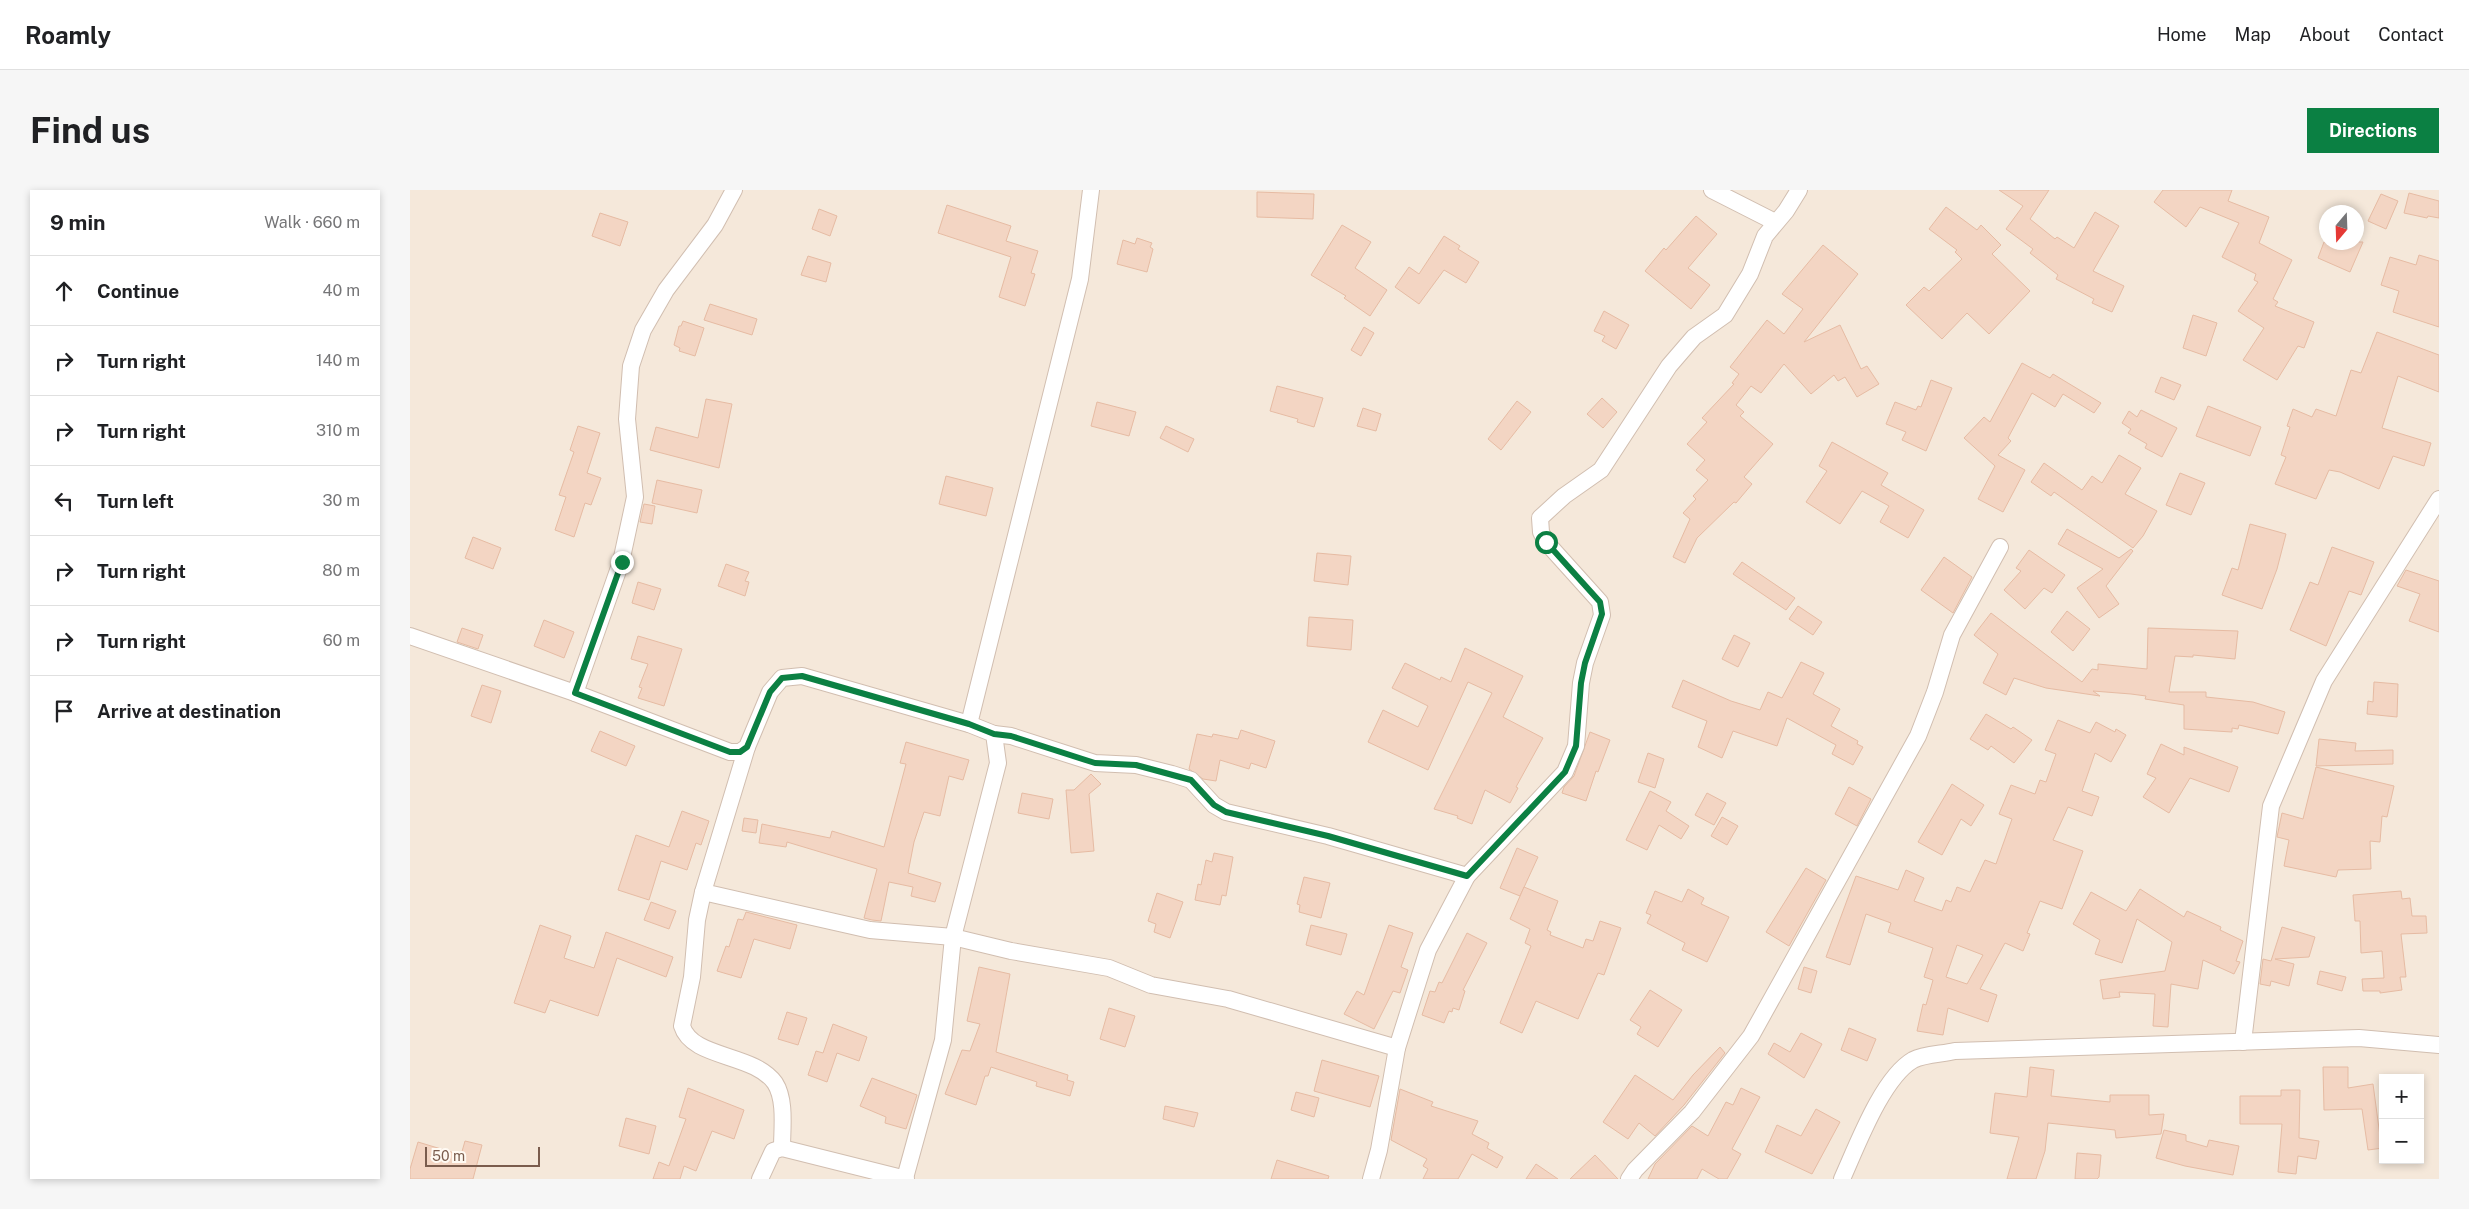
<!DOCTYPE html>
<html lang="en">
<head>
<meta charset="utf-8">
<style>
  :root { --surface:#fff; --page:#f6f6f6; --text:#202124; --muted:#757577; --line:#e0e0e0; --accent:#0b8043 }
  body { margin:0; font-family:"Public Sans",sans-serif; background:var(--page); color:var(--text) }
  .controls { position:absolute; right:15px; bottom:15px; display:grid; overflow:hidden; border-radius:0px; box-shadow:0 2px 8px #0003 }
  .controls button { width:45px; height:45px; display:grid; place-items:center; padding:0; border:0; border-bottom:1px solid var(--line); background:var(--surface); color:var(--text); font:25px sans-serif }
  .compass { position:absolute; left:1909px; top:15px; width:45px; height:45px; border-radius:50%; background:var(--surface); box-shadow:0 2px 8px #0003; rotate:199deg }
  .scale { position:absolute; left:15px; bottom:12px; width:115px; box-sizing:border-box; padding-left:5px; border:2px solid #7a5c4d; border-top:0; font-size:14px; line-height:18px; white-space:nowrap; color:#7a5c4d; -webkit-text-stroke:4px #fffaf3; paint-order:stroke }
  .stop { position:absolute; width:15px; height:15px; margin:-11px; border:4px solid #0b8043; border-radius:50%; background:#fff }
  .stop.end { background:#0b8043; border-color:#fff; box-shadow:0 1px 5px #0008 }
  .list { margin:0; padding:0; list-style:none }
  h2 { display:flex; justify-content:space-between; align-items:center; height:65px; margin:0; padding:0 20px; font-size:21px }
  h2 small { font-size:16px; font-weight:400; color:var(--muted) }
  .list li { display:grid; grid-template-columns:32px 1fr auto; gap:15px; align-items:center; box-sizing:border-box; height:70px; padding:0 20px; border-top:1px solid var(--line) }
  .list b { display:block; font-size:19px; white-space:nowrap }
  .list em { font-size:16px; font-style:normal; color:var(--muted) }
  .icon { flex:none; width:28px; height:28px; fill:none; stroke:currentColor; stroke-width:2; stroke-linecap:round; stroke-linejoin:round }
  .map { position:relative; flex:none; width:2029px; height:989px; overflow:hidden; border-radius:0px }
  header { display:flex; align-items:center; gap:30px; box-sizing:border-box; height:70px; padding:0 25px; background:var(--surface); border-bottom:1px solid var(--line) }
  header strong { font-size:24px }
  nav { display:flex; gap:28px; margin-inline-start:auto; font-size:18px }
  .intro { display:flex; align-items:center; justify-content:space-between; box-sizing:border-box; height:120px; padding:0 30px }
  h1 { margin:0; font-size:35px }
  .button { padding:12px 22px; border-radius:0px; background:var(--accent); color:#fff; font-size:18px; font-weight:700 }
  main { display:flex; gap:30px; padding:0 30px }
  aside { flex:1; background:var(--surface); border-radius:0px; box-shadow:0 2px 8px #0003 }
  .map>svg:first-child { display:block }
  .residential { fill:#f5e8da; fill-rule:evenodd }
  .building { fill:#f3d5c3; stroke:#e6bba3; fill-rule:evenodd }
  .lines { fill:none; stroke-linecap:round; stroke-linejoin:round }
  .minor-casing { stroke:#d1beb0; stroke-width:18 }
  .minor { stroke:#fff; stroke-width:16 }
  .route { stroke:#0b8043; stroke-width:6 }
</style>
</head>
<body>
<header>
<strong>Roamly</strong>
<nav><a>Home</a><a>Map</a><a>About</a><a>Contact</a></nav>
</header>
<div class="intro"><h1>Find us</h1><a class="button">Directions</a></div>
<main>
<aside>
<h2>9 min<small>Walk · 660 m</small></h2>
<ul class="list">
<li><svg class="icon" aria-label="ahead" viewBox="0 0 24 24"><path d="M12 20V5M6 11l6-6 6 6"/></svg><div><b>Continue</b></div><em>40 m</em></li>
<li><svg class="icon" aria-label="right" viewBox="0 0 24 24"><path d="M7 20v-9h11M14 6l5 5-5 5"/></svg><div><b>Turn right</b></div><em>140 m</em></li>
<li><svg class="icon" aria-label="right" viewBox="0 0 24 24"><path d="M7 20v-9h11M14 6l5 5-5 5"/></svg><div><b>Turn right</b></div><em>310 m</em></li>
<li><svg class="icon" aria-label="left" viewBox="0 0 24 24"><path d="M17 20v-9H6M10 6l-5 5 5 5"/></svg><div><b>Turn left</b></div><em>30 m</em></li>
<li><svg class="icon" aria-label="right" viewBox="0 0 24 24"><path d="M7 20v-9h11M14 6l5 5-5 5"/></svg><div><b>Turn right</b></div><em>80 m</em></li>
<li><svg class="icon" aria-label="right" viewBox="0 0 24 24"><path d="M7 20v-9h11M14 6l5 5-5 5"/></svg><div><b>Turn right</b></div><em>60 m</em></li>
<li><svg class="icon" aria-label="arrive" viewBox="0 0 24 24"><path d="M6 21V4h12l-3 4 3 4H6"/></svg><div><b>Arrive at destination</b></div></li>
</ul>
</aside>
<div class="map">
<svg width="2029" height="989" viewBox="0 0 2029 989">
  <rect width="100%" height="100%" fill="#fdf6ec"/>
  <path class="residential" d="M0,0H2029V989H0ZM1916,22H1946V52H1916ZM1973,888H2010V970H1973Z"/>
  <g class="building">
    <path d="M1589,0H1639L1620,29L1645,49L1647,47L1664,58L1685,22L1709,36L1683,81L1714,96L1702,122L1682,113L1684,109L1646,89L1648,85L1620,63L1623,59L1596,39L1613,16Z"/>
    <path d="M1753,0H1822L1818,11L1859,27L1849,53L1882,70L1863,109L1868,112L1865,116L1904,132L1894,158L1888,156L1867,190L1833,170L1854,138L1828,121L1848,92L1844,90L1846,84L1812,67L1829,33L1790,17L1776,37L1744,12Z"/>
    <path d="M847,2L904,4L903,29L847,27Z"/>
    <path d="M1999,3L2029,11V28L2018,26L2017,28L1994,23Z"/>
    <path d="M1971,4L1988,11L1976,39L1958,31Z"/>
    <path d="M537,15L601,36L596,51L628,61L621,83L625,84L615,116L589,107L601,67L528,43Z"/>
    <path d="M1536,17L1567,40L1571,35L1591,55L1582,64L1620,101L1579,144L1557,123L1532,149L1496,115L1514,97L1519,101L1552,69L1545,62L1547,60L1519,39Z"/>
    <path d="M409,19L427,26L420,46L402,39Z"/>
    <path d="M190,23L218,32L210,56L182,46Z"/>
    <path d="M1286,26L1307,44L1278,78L1300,95L1281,119L1235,81L1254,58L1256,60Z"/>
    <path d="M932,35L961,52L945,78L977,100L960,126L934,108L936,106L901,85Z"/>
    <path d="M1034,46L1050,56L1048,59L1069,72L1056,93L1034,80L1009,114L985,97L999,77L1009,84Z"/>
    <path d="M727,48L742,53L740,57L743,59L737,82L707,74L713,50L725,54Z"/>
    <path d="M1914,52H1953L1940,82L1908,68Z"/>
    <path d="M1413,55L1448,84L1394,152L1430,135L1451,179L1457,176L1469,194L1447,207L1435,187L1428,191L1424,185L1401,204L1374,174L1351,203L1341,196L1326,215L1334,222L1330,226L1363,254L1334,287L1342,294L1326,313L1324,312L1287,348L1275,373L1263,367L1280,329L1273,323L1286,309L1283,306L1298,290L1286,280L1295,270L1277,254L1297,232L1292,228L1324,194L1322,193L1329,184L1320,177L1357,130L1374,144L1393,119L1372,104Z"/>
    <path d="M2009,65L2029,71V137L1983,122L1989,101L1971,95L1980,67L2006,75Z"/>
    <path d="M398,66L421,73L416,92L391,85Z"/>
    <path d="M300,114L347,129L342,145L294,130Z"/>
    <path d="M1194,121L1219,135L1206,159L1192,151L1195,146L1184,141Z"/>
    <path d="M1783,125L1807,133L1796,166L1773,158Z"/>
    <path d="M273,131L294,138L285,166L269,161L270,158L264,155L269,136H271Z"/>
    <path d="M954,137L964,143L951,166L941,160Z"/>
    <path d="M1967,142L2029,165V202L1988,186L1972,238L2021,253L2014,276L1983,266L1969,299L1930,282L1919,280L1906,309L1865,294L1876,267L1871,265L1880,237L1877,236L1883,219L1902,227L1906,219L1926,226L1941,180L1951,183Z"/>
    <path d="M1612,173L1640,188L1643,184L1691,213L1684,223L1653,204L1645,217L1622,203L1598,248L1601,251L1588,265L1615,280L1593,322L1568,309L1585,276L1554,248L1574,227L1580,232Z"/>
    <path d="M1751,187L1771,195L1764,210L1745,202Z"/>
    <path d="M1521,190L1542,198L1516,261L1492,250L1496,242L1476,234L1485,212L1506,220L1508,216L1511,217Z"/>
    <path d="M867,196L913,208L904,237L887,232L888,229L860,221Z"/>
    <path d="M1192,208L1207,222L1193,238L1177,224Z"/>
    <path d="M296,209L322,214L309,278L240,260L246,237L288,248Z"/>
    <path d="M1107,211L1121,222L1091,260L1078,249Z"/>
    <path d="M687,212L726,222L719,246L681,236Z"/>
    <path d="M1798,216L1851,237L1840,266L1786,246Z"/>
    <path d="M953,218L971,224L966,241L947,236Z"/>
    <path d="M1731,220L1767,238L1752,267L1735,258L1737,254L1718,243L1721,239L1712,233L1719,221L1727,227Z"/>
    <path d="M168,236L190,243L177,283L191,288L181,315L175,313L164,347L145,340L156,307L149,305L164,262L160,260Z"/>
    <path d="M756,236L784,249L778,262L750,248Z"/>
    <path d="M1422,252L1478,283L1471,295L1514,320L1498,348L1470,332L1479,316L1452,301L1430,334L1396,312L1417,281L1409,276Z"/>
    <path d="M1709,265L1731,278L1715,304L1747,321L1733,346L1723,358L1644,302L1641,306L1621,292L1634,273L1672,300L1682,286L1692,293Z"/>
    <path d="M1770,283L1795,293L1781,325L1756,315Z"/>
    <path d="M536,286L583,298L576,326L529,314Z"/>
    <path d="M247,290L292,300L287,323L242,313Z"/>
    <path d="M234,314L245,316L242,334L230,332Z"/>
    <path d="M1840,334L1876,344L1867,379L1852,419L1812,405L1822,378L1828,380Z"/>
    <path d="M1657,339L1709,368L1721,359L1723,361L1696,396L1709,414L1689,428L1667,398L1693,379L1648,354Z"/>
    <path d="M63,347L91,358L83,379L55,368Z"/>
    <path d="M1922,357L1964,372L1951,405L1939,401L1916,456L1880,440L1900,392L1908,395Z"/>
    <path d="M1619,360L1655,385L1642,403L1634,398L1615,419L1594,400L1611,381L1606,378Z"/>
    <path d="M907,363L941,366L938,395L904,391Z"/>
    <path d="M1534,367L1562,387L1543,423L1511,400Z"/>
    <path d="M1332,372L1385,408L1376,420L1323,384Z"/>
    <path d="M316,374L339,382L335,391L339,392L335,406L308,396Z"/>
    <path d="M1996,380L2029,391V442L1999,431L2010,404L1987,396Z"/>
    <path d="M228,392L251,399L244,420L222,413Z"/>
    <path d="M1388,416L1412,432L1403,445L1379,429Z"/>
    <path d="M1657,421L1680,439L1663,461L1641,442Z"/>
    <path d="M1581,423L1672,492L1682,479L1688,480V474L1737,479L1738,438L1828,441L1825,469L1783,465V467L1765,466L1759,502H1796V507L1843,512L1875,522L1868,544L1829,535L1828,539L1822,538V542L1774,539V515L1735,509L1736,506L1721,504L1683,501L1690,506L1636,498L1604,488L1596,505L1573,493L1588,464L1564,445Z"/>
    <path d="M899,427L943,430L941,460L897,456Z"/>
    <path d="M134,430L164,442L154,468L124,456Z"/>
    <path d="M52,438L73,445L68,459L47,452Z"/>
    <path d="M1324,445L1340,453L1328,477L1312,469Z"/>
    <path d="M228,446L272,459L254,516L228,508L232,498L229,497L238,474L221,469Z"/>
    <path d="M1055,458L1113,486L1093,527L1133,548L1106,597L1108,598L1100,613L1075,600L1062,634L1047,628L1048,626L1024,619L1082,503L1058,492L1018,580L958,552L973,520L1008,537L1018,516L982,498L995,473L1030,490L1031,487L1041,492Z"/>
    <path d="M1391,472L1414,483L1403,504L1430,519L1421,536L1448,551L1447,554L1453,557L1443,575L1422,564L1426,555L1377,528L1367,556L1323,541L1312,568L1288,557L1297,531L1262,517L1273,490L1321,511L1350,520L1358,502L1372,508Z"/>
    <path d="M1964,492L1988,494L1987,527L1957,524L1958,511L1963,512Z"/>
    <path d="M72,495L91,501L81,533L61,526Z"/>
    <path d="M1576,524L1601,539L1603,537L1622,550L1604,573L1581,556L1578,560L1560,549Z"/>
    <path d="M1648,530L1680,543L1686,532L1705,542L1706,539L1716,545L1701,572L1685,563L1672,601L1689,607L1682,626L1658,617L1643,650L1673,661L1652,719L1630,711L1617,743L1620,744L1613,761L1595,753L1570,799L1587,805L1578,832L1538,818L1533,845L1507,841L1513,814L1516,815L1523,790L1514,787L1523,758L1478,742L1481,733L1456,724L1440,775L1416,767L1446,686L1488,700L1496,680L1514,688L1504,711L1532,721L1536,710L1541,712L1547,697L1560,702L1575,670L1586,674L1602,629L1589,624L1601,595L1625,604L1630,590L1636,592L1646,564L1635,560ZM1547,755L1573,765L1557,794L1536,787Z"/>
    <path d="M831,540L865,551L856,578L841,573L839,579L810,570L806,591L793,589L779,579L787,544L802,547L803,544L828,549Z"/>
    <path d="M190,541L225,556L216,576L181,561Z"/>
    <path d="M1180,542L1200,550L1188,582L1186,581L1176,611L1152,603L1154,597L1164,586Z"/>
    <path d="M1909,549L1946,553L1945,561L1983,560V574L1906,576Z"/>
    <path d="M496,552L559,570L553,590L539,586L530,626L514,622L504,652L498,683L531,693L525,712L501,706L503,697L479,692L471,731L462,730L454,728L467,679L377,652L376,657L349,653L352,634L420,648L422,641L474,657L496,574L490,573Z"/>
    <path d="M1751,554L1774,565V557L1828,577L1819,602L1780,588L1759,623L1733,607L1746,588L1737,584Z"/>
    <path d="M1238,563L1254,569L1245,598L1228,592Z"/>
    <path d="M1906,577L1984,596L1977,627L1972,626L1970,652L1960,651L1961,679L1928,680L1926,687L1874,676L1879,650L1867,647L1872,623L1893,629Z"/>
    <path d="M681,584L691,594L679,604L684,661L661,663L656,600H664Z"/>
    <path d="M1542,594L1574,615L1561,636L1551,629L1532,665L1508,652Z"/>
    <path d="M1439,597L1461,609L1447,636L1425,624Z"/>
    <path d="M1240,601L1261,612L1256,621L1279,636L1271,649L1249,635L1237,660L1216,650Z"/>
    <path d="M612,603L643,609L639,629L608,623Z"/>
    <path d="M1297,603L1316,613L1304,635L1285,625Z"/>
    <path d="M272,621L299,631L291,655L286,653L277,680L251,671L239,710L208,700L226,645L259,657Z"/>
    <path d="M1312,627L1328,636L1317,655L1301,646Z"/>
    <path d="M334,628L348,630L346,643L332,641Z"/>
    <path d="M1107,658L1128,667L1110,706L1090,698Z"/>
    <path d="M804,663L823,667L816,706L812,705L810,715L785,710L788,694L791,695L796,670L802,672Z"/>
    <path d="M1396,678L1416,690L1379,756L1356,742Z"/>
    <path d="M894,687L920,693L911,728L889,722L890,715L887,714Z"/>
    <path d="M1114,697L1148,711L1137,740L1141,742L1140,745L1173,758L1176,749L1183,751L1190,731L1211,738L1194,785L1188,783L1168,829L1126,811L1112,843L1090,833L1121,756L1115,753L1120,739L1100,729Z"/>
    <path d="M1278,699L1294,708L1291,714L1319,727L1297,772L1272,760L1275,753L1237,733L1241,725L1236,723L1245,701L1272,712Z"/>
    <path d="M1730,699L1774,727L1777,721L1811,737L1810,740L1833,751L1826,771L1830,772L1824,784L1793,770L1788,799L1761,794L1758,837L1743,836L1745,804L1709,802L1710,807L1693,809L1690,790L1755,781L1762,752L1727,729L1712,773L1685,764L1690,750L1663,734L1681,702L1716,721Z"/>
    <path d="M1991,701L1992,709L2000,708L2002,726H2016L2017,743L1991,744L1996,787H1990L1992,800L1970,803V801H1953L1952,789L1974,788L1972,761L1951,763L1950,731H1945L1943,705Z"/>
    <path d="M747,703L773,712L760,748L744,742L746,734L738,731Z"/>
    <path d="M241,712L266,721L259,739L234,730Z"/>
    <path d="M336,722L387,735L380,759L344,749L331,788L307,781L316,756L319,757L328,729L333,730Z"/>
    <path d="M130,735L161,746L154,768L184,778L196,742L263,767L256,787L207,768L188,826L140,810L135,823L104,813Z"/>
    <path d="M901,735L937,744L931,765L896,755Z"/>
    <path d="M979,735L1003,743L991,777L998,780L990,803L983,801L964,839L934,824L947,801L954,805Z"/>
    <path d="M1872,737L1905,747L1899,767L1865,769L1884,774L1879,796L1861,791L1860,796L1850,794L1853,769L1861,771Z"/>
    <path d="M1057,743L1077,753L1053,800L1055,801L1049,820L1043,818L1042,822L1039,821L1034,833L1012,825L1020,801L1025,802L1029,792L1032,793Z"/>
    <path d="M569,777L600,784L586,862L658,885L657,890L664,892L660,906L626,896L627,892L581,877L578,886H575L566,915L535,904L552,860L560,861L570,834L557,831Z"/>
    <path d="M1394,777L1407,781L1401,803L1388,799Z"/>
    <path d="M1910,781L1936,787L1932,801L1907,794Z"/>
    <path d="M1240,800L1272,820L1248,857L1227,844L1231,837L1220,830Z"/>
    <path d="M699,818L725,826L715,857L690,849Z"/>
    <path d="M377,822L397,828L388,855L368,849Z"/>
    <path d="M423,834L457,847L449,871L427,863L417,892L398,885L406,861L413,863Z"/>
    <path d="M1439,838L1466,849L1457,871L1431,860Z"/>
    <path d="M1391,843L1412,854L1394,888L1358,864L1364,853L1380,862Z"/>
    <path d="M1310,857L1315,863L1274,915L1245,946L1229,933L1218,949L1193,932L1225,885L1263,910L1283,885Z"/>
    <path d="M912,870L969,886L960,917L904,901Z"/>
    <path d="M1620,877L1644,880L1641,906L1700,912V905H1739V925L1754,924L1751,944L1706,948L1705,940L1638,933L1635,961L1626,989H1597L1609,947L1580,943L1585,903L1617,907Z"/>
    <path d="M1913,877H1938V898L1963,894L1970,946H1973V958L1958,960L1952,919L1914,920Z"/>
    <path d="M462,888L507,905L496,939L475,933L476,927L450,916Z"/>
    <path d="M278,898L334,920L324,949L302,941L286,981L274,976L270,989H243L249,972L259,976L276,929L269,927Z"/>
    <path d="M1331,898L1350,907L1322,959L1331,964L1317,989H1309L1292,979L1287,989H1238L1245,974L1282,936L1298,946L1316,912L1323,915Z"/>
    <path d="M990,899L1023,912L1021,916L1068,931L1062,944L1079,953L1077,958L1093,967L1087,978L1062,964L1048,989H1013L1018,979L1013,976L1017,969L981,950Z"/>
    <path d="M1871,900H1890L1889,948L1909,951L1906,969L1888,966L1886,984L1868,982L1872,934H1830V906H1871Z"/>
    <path d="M886,902L909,908L904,927L881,920Z"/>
    <path d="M755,916L788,923L784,937L753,929Z"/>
    <path d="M1406,919L1430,932L1402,984L1355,962L1367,935L1391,946Z"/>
    <path d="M216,928L246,936L239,964L209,956Z"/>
    <path d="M1754,940L1776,945V951L1797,957L1799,950L1829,956L1823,985L1775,976L1746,968Z"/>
    <path d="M55,951L72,955L63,989H0V979L8,952L51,965Z"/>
    <path d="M1667,963L1691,965L1689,987L1687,989H1665Z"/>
    <path d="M1185,965L1208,989H1160Z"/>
    <path d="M867,970L919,986L918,989H861Z"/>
    <path d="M1126,974L1148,989H1116Z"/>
  </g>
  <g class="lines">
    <g class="minor-casing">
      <g id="minor">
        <path d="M1302,0L1365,32"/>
        <path d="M0,446L165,503L320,562H330L337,557L360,502L372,488L392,486L559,534L584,544L588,573L543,747L533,850L495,988"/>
        <path d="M165,503L211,372L225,307L217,229L221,176L233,140L256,100L305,35L324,0"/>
        <path d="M559,534L670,89L681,0"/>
        <path d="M584,544L601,546L685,573L726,575L762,584L781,590L804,615L816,622L918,646L1057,686"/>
        <path d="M337,557L293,702L287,730L282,787L272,836C282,869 344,863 365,893C376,910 372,939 372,958"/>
        <path d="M293,702L460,740L543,747L601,761L699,778L741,795L818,809L987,858"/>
        <path d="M1833,852L1861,616L1914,491L2029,309"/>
        <path d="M350,989L363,961L372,958L496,989"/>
        <path d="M961,989L969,960L987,858L1018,760L1057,686L1155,582L1166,556L1171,493L1175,473L1192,425L1190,412L1136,352L1131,342L1130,328L1154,306L1191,280L1259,176L1284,147L1315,125L1340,84L1355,46L1376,21L1389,0"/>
        <path d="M1219,989L1225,980L1282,922L1341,846L1508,546L1525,502L1542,445L1590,357"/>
        <path d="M1432,989C1447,956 1472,888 1503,870C1514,864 1533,864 1545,861L1949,848L2029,855"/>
      </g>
    </g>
    <use href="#minor" class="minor"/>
  </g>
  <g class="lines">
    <path class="route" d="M212,372L165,503L320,562H330L337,557L360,502L372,488L392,486L559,534L584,544L601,546L685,573L726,575L781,590L804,615L816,622L918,646L1057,686L1155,582L1166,556L1171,493L1175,473L1192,424L1190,412L1136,352"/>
  </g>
</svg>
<div class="controls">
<button>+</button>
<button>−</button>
</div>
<svg class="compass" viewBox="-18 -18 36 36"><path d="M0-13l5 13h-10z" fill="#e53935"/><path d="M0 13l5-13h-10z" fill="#757577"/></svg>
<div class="scale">50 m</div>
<div class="stop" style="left:1136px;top:352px"></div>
<div class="stop end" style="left:212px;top:372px"></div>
</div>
</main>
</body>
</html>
